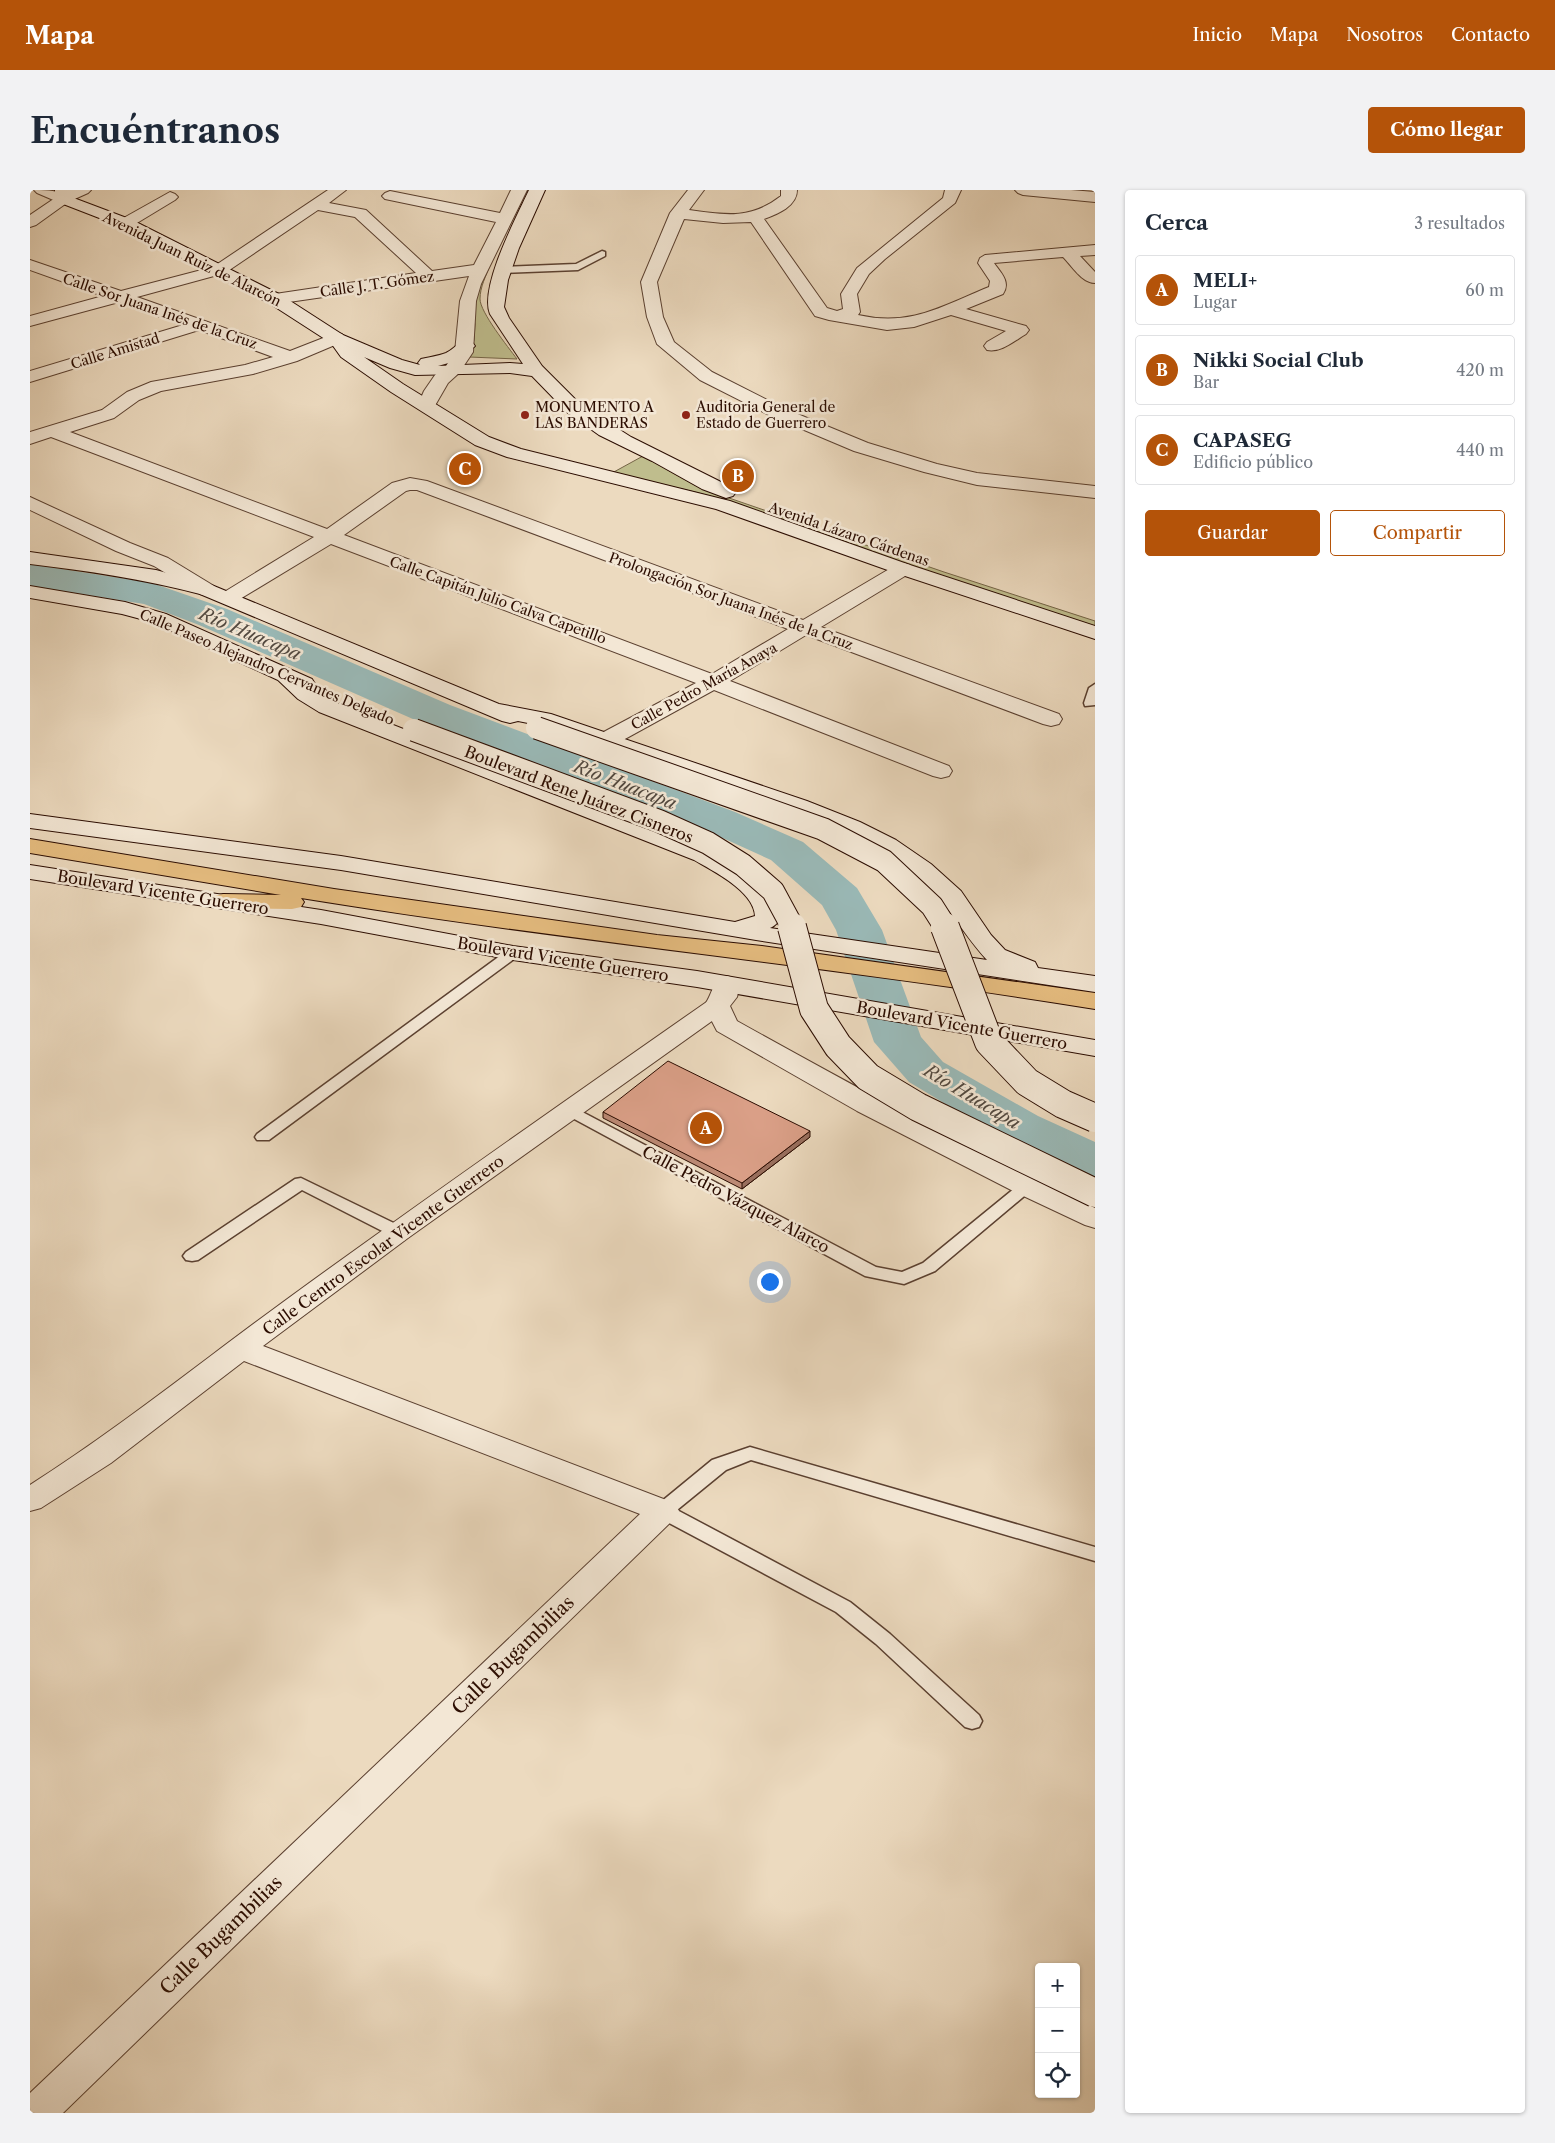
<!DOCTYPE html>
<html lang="es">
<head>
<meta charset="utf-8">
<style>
  :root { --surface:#fff; --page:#f2f2f3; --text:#1f2937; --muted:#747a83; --line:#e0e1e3; --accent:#b45309 }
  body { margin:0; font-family:"Libre Caslon Text",serif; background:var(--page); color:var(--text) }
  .controls { position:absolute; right:15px; bottom:15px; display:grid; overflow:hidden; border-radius:5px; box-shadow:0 1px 4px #0004 }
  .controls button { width:45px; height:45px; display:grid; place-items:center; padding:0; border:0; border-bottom:1px solid var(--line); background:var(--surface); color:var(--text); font:25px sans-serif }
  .you { position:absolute; left:739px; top:1091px; width:18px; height:18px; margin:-12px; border:4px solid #fff; border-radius:50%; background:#1a73e8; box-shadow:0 0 0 8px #1a73e833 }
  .badge { display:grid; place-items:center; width:32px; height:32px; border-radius:50%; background:var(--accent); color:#fff; font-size:16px; font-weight:700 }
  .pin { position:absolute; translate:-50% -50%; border:2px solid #fff; box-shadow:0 1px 5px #0006 }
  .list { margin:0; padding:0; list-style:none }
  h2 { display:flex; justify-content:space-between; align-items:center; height:65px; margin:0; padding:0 20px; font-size:21px }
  h2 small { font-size:16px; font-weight:400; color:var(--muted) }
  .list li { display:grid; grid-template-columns:32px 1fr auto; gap:15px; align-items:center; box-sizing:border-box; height:70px; margin:0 10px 10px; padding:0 10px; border:1px solid var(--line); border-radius:5px }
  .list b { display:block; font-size:19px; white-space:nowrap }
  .list p { margin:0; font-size:16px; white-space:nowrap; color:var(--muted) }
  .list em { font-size:16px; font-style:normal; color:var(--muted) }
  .actions { display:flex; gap:10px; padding:15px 20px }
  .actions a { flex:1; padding:11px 0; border:1px solid var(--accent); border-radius:5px; text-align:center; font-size:18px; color:var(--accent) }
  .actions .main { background:var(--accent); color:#fff }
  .icon { flex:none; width:28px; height:28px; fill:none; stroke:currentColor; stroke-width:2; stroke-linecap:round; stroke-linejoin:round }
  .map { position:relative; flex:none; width:1065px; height:1923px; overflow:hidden; border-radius:5px }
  header { display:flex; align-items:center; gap:30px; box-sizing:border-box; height:70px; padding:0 25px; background:var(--accent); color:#fff }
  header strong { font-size:24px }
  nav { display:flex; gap:28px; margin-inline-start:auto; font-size:18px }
  .intro { display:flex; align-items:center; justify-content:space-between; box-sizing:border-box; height:120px; padding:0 30px }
  h1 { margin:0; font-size:35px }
  .button { padding:12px 22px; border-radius:5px; background:var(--accent); color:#fff; font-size:18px; font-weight:700 }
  main { display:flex; gap:30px; padding:0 30px }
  aside { flex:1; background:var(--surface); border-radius:5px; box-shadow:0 1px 4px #0004 }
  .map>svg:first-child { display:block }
  .green { fill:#bfbd8d; stroke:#756446 }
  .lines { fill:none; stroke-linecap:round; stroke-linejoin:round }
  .river { fill:#9abab8; fill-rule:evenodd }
  .service-casing { stroke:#5b4030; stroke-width:3 }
  .minor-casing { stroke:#5b4030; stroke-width:2 }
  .tertiary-casing { stroke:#5b4030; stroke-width:2 }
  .secondary-casing { stroke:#2b0c00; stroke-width:2 }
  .trunk-casing { stroke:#2b0c00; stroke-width:2 }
  .service { fill:#f3e7d5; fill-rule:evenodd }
  .minor { fill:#f3e7d5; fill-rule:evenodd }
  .tertiary { fill:#f3e7d5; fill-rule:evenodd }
  .secondary { fill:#f3e7d5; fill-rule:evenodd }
  .trunk { fill:#e6bd80; fill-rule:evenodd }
  .secondary-bridge-far1-casing { stroke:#2b0c00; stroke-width:24; stroke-linecap:butt }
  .secondary-bridge-casing { stroke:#2b0c00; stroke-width:30; stroke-linecap:butt }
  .secondary-bridge-far1 { stroke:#f3e7d5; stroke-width:22 }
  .secondary-bridge { stroke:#f3e7d5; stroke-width:28 }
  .wall { fill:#bb8974; stroke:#2b0c00 }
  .shaded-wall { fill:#996f5e; stroke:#2b0c00 }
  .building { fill:#da9f87; stroke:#2b0c00 }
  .poi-dot { fill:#8f2418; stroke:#f3e7d5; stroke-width:2 }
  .labels { text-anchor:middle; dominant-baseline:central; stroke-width:5; stroke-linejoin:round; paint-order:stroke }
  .far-street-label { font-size:14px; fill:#2b0c00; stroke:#f3e7d5 }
  .far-poi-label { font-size:14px; fill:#2b0c00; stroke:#f3e7d5; text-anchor:start }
  .street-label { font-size:16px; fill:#2b0c00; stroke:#f3e7d5 }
  .water-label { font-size:18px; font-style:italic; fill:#524940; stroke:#f3e7d5 }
  .near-street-label { font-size:19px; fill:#2b0c00; stroke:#f3e7d5 }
</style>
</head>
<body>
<header>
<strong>Mapa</strong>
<nav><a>Inicio</a><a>Mapa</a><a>Nosotros</a><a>Contacto</a></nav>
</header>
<div class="intro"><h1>Encuéntranos</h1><a class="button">Cómo llegar</a></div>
<main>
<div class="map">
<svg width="1065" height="1923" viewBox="0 0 1065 1923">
  <rect width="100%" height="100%" fill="#ecdabf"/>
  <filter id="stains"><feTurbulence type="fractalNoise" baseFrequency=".004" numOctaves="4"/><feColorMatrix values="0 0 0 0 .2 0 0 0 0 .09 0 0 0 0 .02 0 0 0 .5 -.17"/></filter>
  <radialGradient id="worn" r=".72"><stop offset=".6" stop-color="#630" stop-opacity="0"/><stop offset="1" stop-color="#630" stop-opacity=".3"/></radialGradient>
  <g class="green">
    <path d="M460,75C456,86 450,97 450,109C450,122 478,157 487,169L439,167L444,150L445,134L441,118L444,105Z"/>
    <path d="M613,266L670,298L914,382L1065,431V437L866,371L704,313L665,302L582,283Z"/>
  </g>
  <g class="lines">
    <path class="river" d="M0,374L122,393L197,419L420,515L705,622L773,652L827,698L852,740L891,847L913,872L1008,926L1065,952V987L1047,982L972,948L879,892L844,852L806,740L792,715L741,670L675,640L392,533L169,435L114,414L0,396Z"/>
    <g class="service-casing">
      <g id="service">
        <path d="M572,61L575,62V66L548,80L474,83L469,80L474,77L546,74Z"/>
        <path d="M1065,494V515L1055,516L1054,513L1059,498Z"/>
        <path d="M483,759L488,760L490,763L488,766L239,950H227L225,947L227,944L478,760Z"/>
        <path d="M541,916L846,1077L872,1082L893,1073L991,993L997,992L1003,993L1005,997L905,1081L874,1094L835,1086L535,924L533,921L535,918Z"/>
        <path d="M271,988L374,1038L376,1042L374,1046L368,1047L362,1046L272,1000L168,1070L162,1071L156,1070L153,1066L156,1062L265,989Z"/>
        <path d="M720,1257L1065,1357V1371L721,1270L696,1280L647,1320L820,1412L860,1444L949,1525L952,1531L949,1537L942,1539L935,1537L846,1454L806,1422L626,1326L624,1321L626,1316L682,1270Z"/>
      </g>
    </g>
    <g class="minor-casing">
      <g id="minor">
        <path d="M40,0H61L58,3L38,12L6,35L0,37V25L28,6Z"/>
        <path d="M298,0H316L299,13L336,20L402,81L444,75L466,32L355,9L352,6L355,3L360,1L470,23L481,0H497L451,94L446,111L443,162L429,183L418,193L403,219L397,220L391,219L388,215L394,201L405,185L416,176L425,162L430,111L439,86L245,114L239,113L237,109L239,105L245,104L386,83L325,27L288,20L195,83L107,107L260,161L306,143L312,144L315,148L312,152L267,171L223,184L131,201L109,210L84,228L40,242L297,339L362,293L380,288L397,291L773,430L866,375L873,373L880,375L883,379L880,383L791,437L1029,524L1032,529L1029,534L1021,536L1013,534L776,445L700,491L919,576L922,581L919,586L911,588L903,586L684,500L584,555L576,557L568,555L565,550L568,545L666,493L301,354L205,412L198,414L191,412L188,408L191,404L284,347L21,247L0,254V242L72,220L97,202L121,192L215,175L243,167L169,140L0,192V181L153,135L89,112L0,136V126L73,106L0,80V70L91,101L183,77ZM380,300H387L758,439L682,484L314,345L376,301Z"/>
        <path d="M658,0H674L659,20C695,25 720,30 751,6V0H767C767,16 748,24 734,29L797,118L807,121L813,119L811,104L827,78L913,8L915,0H931L925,13L855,69L839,84L827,104L830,122L828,125C881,137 912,116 959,97L960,91L948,73L950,68L955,65L1065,55V65L1050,66L1065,82V93C1052,93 1042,76 1033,67L964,73C971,83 981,92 973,104L936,119L996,136L999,140L996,144C984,151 971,163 957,160L954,156L957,152L976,141L921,125L884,137L857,140L799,130L785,126L721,32L693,33L654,29L627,92L633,127L644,152L682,182L753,218L838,253L907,274L947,283L1065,296V308L947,295L894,282L824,261L741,226L670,190L627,154L617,127L611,92L640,23Z"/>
        <path d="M985,0H1041L1065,2V12L993,5L988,3Z"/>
        <path d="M140,2L145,4L148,7L145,10L102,36H90L88,33L90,30Z"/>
        <path d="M0,307L100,353L138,368L184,396L187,400L184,404L177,406L170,404L124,376L86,361L0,320Z"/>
        <path d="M687,808L696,811L700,816L696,821L378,1048L233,1156L644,1313L649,1321L644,1329L33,1923H0V1903L610,1324L214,1171L81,1273L11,1318L0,1321V1295C94,1235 181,1164 271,1099C406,1001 542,906 678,811Z"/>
      </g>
    </g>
    <g class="tertiary-casing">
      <g id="tertiary">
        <path d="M4,0C17,0 32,0 41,9L38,12H28L7,3Z"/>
        <path d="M697,786L706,789L710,794L707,807L700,816L707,831C825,897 943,961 1065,1018V1038L1055,1035L987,1003L827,921L687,841L674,816C681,806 682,797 688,789Z"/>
      </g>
    </g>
    <g class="secondary-casing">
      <g id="secondary">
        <path d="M25,0H41V7L102,30L251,105L313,145L372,170L390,175L388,173L391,169C399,167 408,166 416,163C426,158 429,149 442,152L445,156L429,170L408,176L480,173L493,174L460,124C449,97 487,26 499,0H515L489,58L478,90L474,117L479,128L512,176L551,215L601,247L703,298L706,302L703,306L696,308L672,299L622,271L569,245L538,223L502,186L480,183L385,185L360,178L334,167L373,194L459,247L491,259L700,311L880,375L1065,436V449L866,383L686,319L477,267L445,255L361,202L311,167L301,153L239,113L90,36L28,12L25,9Z"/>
        <path d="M0,362L126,380L184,396L469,514L521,524L777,611L830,632L866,650L901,674L931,701L961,745L975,760L1005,772L1008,778L1065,786V802L726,750L311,680L0,638V624L311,666L705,732L725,726C724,701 683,681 664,670L289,522L268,509L248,490L122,432L92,424L0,408V396L95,412L136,424L282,489L285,494L282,498L305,512L680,660C702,672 746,696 749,723C750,731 747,735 740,738L957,770C931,742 915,708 884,684C830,641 762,621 698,600C635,578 571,556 508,535L488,531L480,533L472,531L170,404C113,389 58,381 0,374Z"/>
        <path d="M0,675L291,720L483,756L667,781L1065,850V866L667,797L483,770L291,734L0,689Z"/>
      </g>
    </g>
    <g class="trunk-casing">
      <path id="trunk" d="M0,649L304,699L627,745L732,756L1065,803V819C801,776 535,751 271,708L274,712L271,717L262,719L193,718L184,716L181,711L184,706L193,704L251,705L0,663Z"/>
    </g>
    <use href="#service" class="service"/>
    <use href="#minor" class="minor"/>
    <use href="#tertiary" class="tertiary"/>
    <use href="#secondary" class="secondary"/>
    <use href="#trunk" class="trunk"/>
    <g class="secondary-bridge-far1-casing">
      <g id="secondary-bridge-far1">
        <path d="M507,538L793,639L854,671L902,716L916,738"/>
        <path d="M384,540L629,631L678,653L713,675L743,701L763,738"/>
      </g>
    </g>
    <g class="secondary-bridge-casing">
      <g id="secondary-bridge">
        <path d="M762,737L784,819L808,856L838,887L888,917L1065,1003"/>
        <path d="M915,737L959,852L997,892L1033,914L1065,928"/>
      </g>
    </g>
    <use href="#secondary-bridge-far1" class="secondary-bridge-far1"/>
    <use href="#secondary-bridge" class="secondary-bridge"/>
  </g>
  <path class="wall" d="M573,922L780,947L712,999L573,928Z"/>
  <path class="shaded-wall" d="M780,941V947L712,999V993Z"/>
  <path class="building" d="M638,871L780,941L712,993L573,922Z"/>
  <g class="poi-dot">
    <circle cx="495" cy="225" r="5"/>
    <circle cx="656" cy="225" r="5"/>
  </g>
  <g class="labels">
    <g class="far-street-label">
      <text transform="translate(162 69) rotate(26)">Avenida Juan Ruiz de Alarcón</text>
      <text transform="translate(347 94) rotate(-8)">Calle J. T. Gómez</text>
      <text transform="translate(130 121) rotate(19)">Calle Sor Juana Inés de la Cruz</text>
      <text transform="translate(85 161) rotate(-17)">Calle Amistad</text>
      <text transform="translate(819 344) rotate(19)">Avenida Lázaro Cárdenas</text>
      <text transform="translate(468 410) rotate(20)">Calle Capitán Julio Calva Capetillo</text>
      <text transform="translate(701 411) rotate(20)">Prolongación Sor Juana Inés de la Cruz</text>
      <text transform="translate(237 477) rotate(23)">Calle Paseo Alejandro Cervantes Delgado</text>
      <text transform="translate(674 496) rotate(-29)">Calle Pedro María Anaya</text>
    </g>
    <g class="far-poi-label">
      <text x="505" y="217">MONUMENTO A<tspan x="505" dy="16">LAS BANDERAS</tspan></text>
      <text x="666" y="217">Auditoria General de<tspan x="666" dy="16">Estado de Guerrero</tspan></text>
    </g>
    <g class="street-label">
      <text transform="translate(549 604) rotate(21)">Boulevard Rene Juárez Cisneros</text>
      <text transform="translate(133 702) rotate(9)">Boulevard Vicente Guerrero</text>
      <text transform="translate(533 769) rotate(9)">Boulevard Vicente Guerrero</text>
      <text transform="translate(932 835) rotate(10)">Boulevard Vicente Guerrero</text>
      <text transform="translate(706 1009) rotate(28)">Calle Pedro Vázquez Alarco</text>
      <text transform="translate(353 1055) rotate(-36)">Calle Centro Escolar Vicente Guerrero</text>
    </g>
    <g class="water-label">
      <text transform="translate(220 444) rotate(23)">Río Huacapa</text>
      <text transform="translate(595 595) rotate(21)">Río Huacapa</text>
      <text transform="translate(942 907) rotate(31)">Río Huacapa</text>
    </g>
    <g class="near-street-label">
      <text transform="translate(483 1465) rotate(-44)">Calle Bugambilias</text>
      <text transform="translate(191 1745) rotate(-44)">Calle Bugambilias</text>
    </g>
  </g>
  <rect width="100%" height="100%" filter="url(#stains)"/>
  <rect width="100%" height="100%" fill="url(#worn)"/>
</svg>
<div class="controls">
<button>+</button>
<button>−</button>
<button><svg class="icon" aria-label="locate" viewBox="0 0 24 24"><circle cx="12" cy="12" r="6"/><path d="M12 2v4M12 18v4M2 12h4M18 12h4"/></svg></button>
</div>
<div class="you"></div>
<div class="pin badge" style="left:676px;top:938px">A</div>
<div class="pin badge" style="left:708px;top:286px">B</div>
<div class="pin badge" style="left:435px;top:279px">C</div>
</div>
<aside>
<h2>Cerca<small>3 resultados</small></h2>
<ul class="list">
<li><span class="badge">A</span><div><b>MELI+</b><p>Lugar</p></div><em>60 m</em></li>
<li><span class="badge">B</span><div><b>Nikki Social Club</b><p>Bar</p></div><em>420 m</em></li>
<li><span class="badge">C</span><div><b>CAPASEG</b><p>Edificio público</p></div><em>440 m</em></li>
</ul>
<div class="actions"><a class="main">Guardar</a><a>Compartir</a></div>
</aside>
</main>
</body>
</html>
